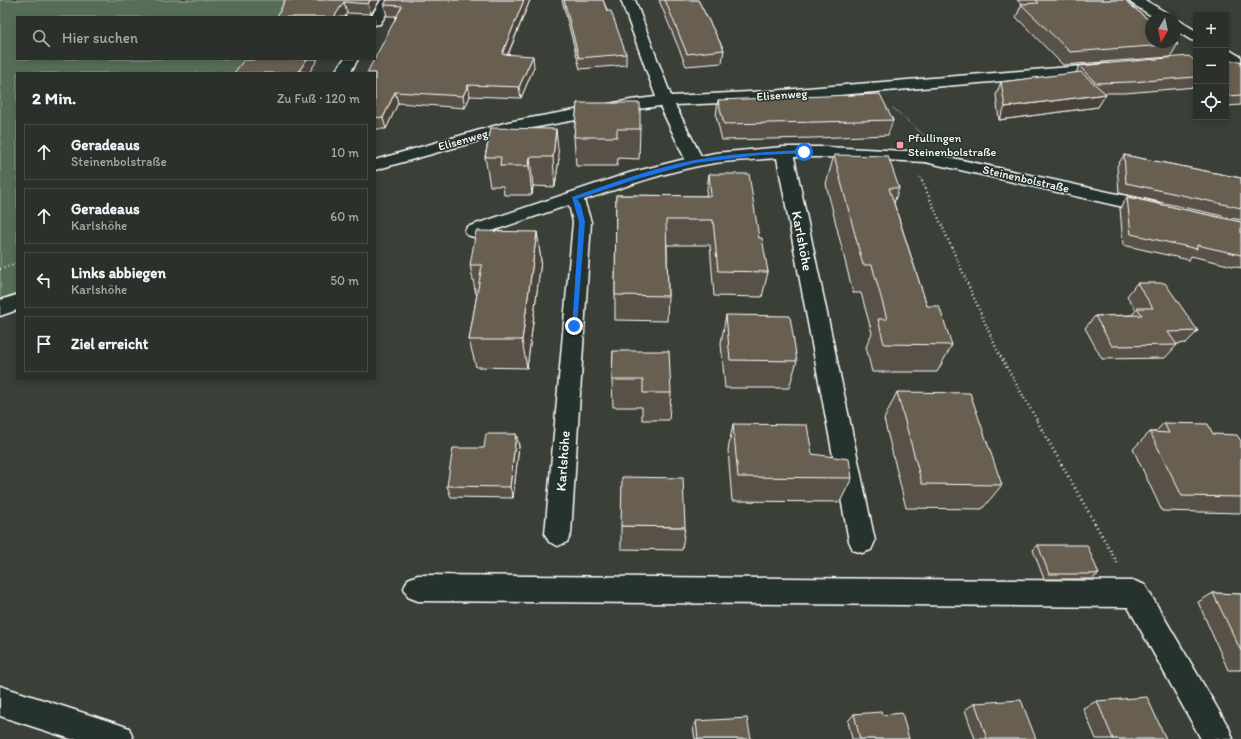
<!DOCTYPE html>
<html lang="de">
<head>
<meta charset="utf-8">
<style>
  :root { --surface:#2c302a; --page:#343832; --text:#f1f3f6; --muted:#a6a9a8; --line:#484b47 }
  body { margin:0; font-family:Itim,sans-serif; background:var(--page); color:var(--text) }
  .controls { position:absolute; right:12px; top:12px; display:grid; overflow:hidden; border-radius:0px; box-shadow:0 2px 6px #0003 }
  .controls button { width:36px; height:36px; display:grid; place-items:center; padding:0; border:0; border-bottom:1px solid var(--line); background:var(--surface); color:var(--text); font:20px sans-serif }
  .compass { position:absolute; left:1145px; top:12px; width:36px; height:36px; border-radius:50%; background:var(--surface); box-shadow:0 2px 6px #0003; rotate:189deg }
  .stop { position:absolute; width:12px; height:12px; margin:-9px; border:3px solid #1a73e8; border-radius:50%; background:#fff }
  .stop.end { background:#1a73e8; border-color:#fff; box-shadow:0 1px 4px #0008 }
  .list { margin:0; padding:0; list-style:none }
  h2 { display:flex; justify-content:space-between; align-items:center; height:52px; margin:0; padding:0 16px; font-size:17px }
  h2 small { font-size:13px; font-weight:400; color:var(--muted) }
  .list li { display:grid; grid-template-columns:26px 1fr auto; gap:12px; align-items:center; box-sizing:border-box; height:56px; margin:0 8px 8px; padding:0 8px; border:1px solid var(--line); border-radius:0px }
  .list b { display:block; font-size:15px; white-space:nowrap }
  .list p { margin:0; font-size:13px; white-space:nowrap; color:var(--muted) }
  .list em { font-size:13px; font-style:normal; color:var(--muted) }
  .icon { flex:none; width:22px; height:22px; fill:none; stroke:currentColor; stroke-width:2; stroke-linecap:round; stroke-linejoin:round }
  .map { position:relative; flex:none; width:1241px; height:739px; overflow:hidden }
  .search { position:absolute; background:var(--surface); box-shadow:0 2px 6px #0003; left:16px; top:16px; width:360px; height:44px; display:flex; align-items:center; gap:10px; box-sizing:border-box; padding:0 14px; border-radius:0px; color:var(--muted); font-size:15px }
  .panel { position:absolute; background:var(--surface); box-shadow:0 2px 6px #0003; left:16px; top:72px; width:360px; height:308px; border-radius:0px }
  .map>svg:first-child { display:block }
  .green { fill:#576e54; stroke:#abb6aa }
  .lines { fill:none; stroke-linecap:round; stroke-linejoin:round }
  .minor-casing { stroke:#fff; stroke-width:3 }
  .path-far2 { stroke:#fff; stroke-width:1.5; stroke-dasharray:0.5 2; stroke-linecap:butt }
  .path-far1 { stroke:#fff; stroke-width:2.5; stroke-dasharray:1 3; stroke-linecap:butt }
  .path { stroke:#fff; stroke-width:3; stroke-dasharray:1 3.5; stroke-linecap:butt }
  .minor { fill:#26332d; fill-rule:evenodd }
  .wall { fill:#595146; stroke:#fff }
  .shaded-wall { fill:#494239; stroke:#fff }
  .building { fill:#685e51; stroke:#fff }
  .route { fill:#1a73e8 }
  .poi-dot { fill:#ff9aa2; stroke:#26332d; stroke-width:1.5 }
  .labels { text-anchor:middle; dominant-baseline:central; stroke-width:3; stroke-linejoin:round; paint-order:stroke }
  .far-street-label { font-size:12px; fill:#fff; stroke:#26332d }
  .far-poi-label { font-size:12px; fill:#fff; stroke:#26332d; text-anchor:start }
  .street-label { font-size:14px; fill:#fff; stroke:#26332d }
</style>
</head>
<body>
<div class="map">
<svg width="1241" height="739" viewBox="0 0 1241 739">
  <rect width="100%" height="100%" fill="#3a4038"/>
  <filter id="ink" filterUnits="userSpaceOnUse"><feTurbulence type="fractalNoise" baseFrequency=".025" numOctaves="2"/><feDisplacementMap in="SourceGraphic" scale="8" xChannelSelector="R" yChannelSelector="G"/><feConvolveMatrix kernelMatrix="1 2 1 2 8 2 1 2 1" color-interpolation-filters="sRGB"/></filter>
  <g filter="url(#ink)">
    <path class="green" d="M0,0H292L280,17H17V59H251L242,73H17V293L0,299Z"/>
    <g class="lines">
      <g class="minor-casing">
        <g id="minor">
          <path d="M381,0H395L380,24L375,25V17H371Z"/>
          <path d="M621,0H635L671,96L770,91L1107,64L1112,65L1114,68L1112,71L1107,72L770,101L675,105L701,156L715,153L784,147H825L925,152L1154,202L1160,204L1163,208L1160,212L1154,214L925,162L825,157H794L875,541L871,550L862,553L853,550L849,541L777,158C756,160 735,160 715,163C670,170 627,186 584,200L591,222L571,534L567,542L558,546L549,542L545,534L573,222L569,205L474,237L467,235L465,231L467,227L629,173L685,159L660,106L631,110L510,132L375,170V160L508,122L631,100L656,97Z"/>
          <path d="M1129,0H1145L1170,15L1172,18H1155L1131,3Z"/>
          <path d="M1175,20L1180,21L1196,31V41L1191,40L1175,30Z"/>
          <path d="M1226,50L1231,51L1241,57V68L1236,67L1226,61Z"/>
          <path d="M344,59H358L350,73H334Z"/>
          <path d="M17,295V310L0,316V300Z"/>
          <path d="M418,575L1135,581L1145,585L1229,728L1233,739H1201L1128,607L418,601L408,597L404,588L408,579Z"/>
          <path d="M0,686L118,724L129,728L133,739H71L0,716Z"/>
        </g>
      </g>
      <g class="path-far2">
        <path d="M893,108L925,136"/>
        <path d="M920,177L922,182"/>
      </g>
      <g class="path-far1">
        <path d="M922,181L998,352L1038,422"/>
        <path d="M0,269L17,263"/>
      </g>
      <path class="path" d="M1037,421L1118,564"/>
      <use href="#minor" class="minor"/>
    </g>
    <g class="wall">
      <path d="M285,0H380L371,14L347,13L345,17H277Z"/>
      <path d="M387,0H530L508,55L534,67L521,98L470,96L465,108L398,103L386,129H375V73L396,16H387L384,5Z"/>
      <path d="M562,0H603L626,54V65L580,69Z"/>
      <path d="M659,0H698L724,50L722,63L686,66Z"/>
      <path d="M1017,0H1127V2L1178,44L1170,57L1063,65L1016,17L1022,4Z"/>
      <path d="M1226,61L1241,62V105L1226,106Z"/>
      <path d="M1196,62V87L1125,93H1105L1098,107L999,120L996,95L1001,82L1076,73L1079,66Z"/>
      <path d="M718,100L893,120L888,135L814,138L722,140L716,116Z"/>
      <path d="M577,103L640,129L639,159L618,158L617,166H576L574,137Z"/>
      <path d="M491,128L559,158L555,187L533,186L532,195H504L503,186H490L485,157Z"/>
      <path d="M834,155L899,188L894,203L927,306L952,345L937,372H872L866,347L872,333L861,293H853L826,184Z"/>
      <path d="M1124,155L1241,178V220L1119,193L1117,166Z"/>
      <path d="M709,174L759,238L768,272L762,297L714,296L710,245H667L668,296L667,321L615,320V295L616,195L706,196Z"/>
      <path d="M1127,197L1241,222V268L1191,256L1189,260L1123,245L1120,208Z"/>
      <path d="M537,232L541,261L527,368L476,367L469,340L477,294H476L470,265Z"/>
      <path d="M1137,283L1198,331L1186,343L1176,344L1177,345L1165,358L1102,359L1085,328L1095,316L1132,315L1136,310L1127,296Z"/>
      <path d="M726,315L797,361L789,388H725L721,343Z"/>
      <path d="M613,351L671,393L669,420H642V407H613L612,380Z"/>
      <path d="M897,392L1002,485L982,509L906,508L884,419Z"/>
      <path d="M1164,423L1241,441V513L1162,511L1133,449L1150,432H1155Z"/>
      <path d="M733,424L812,454L852,478L840,502L732,501L728,450Z"/>
      <path d="M516,434L519,446L513,498L451,497L447,486L484,448Z"/>
      <path d="M621,526L685,527L682,550L621,549Z"/>
      <path d="M1038,545L1099,574L1092,579H1044L1033,550Z"/>
      <path d="M1213,593L1241,594V670H1228L1198,602Z"/>
      <path d="M1097,701L1166,739H1096L1083,708Z"/>
      <path d="M975,703L1036,739H975L965,710Z"/>
      <path d="M854,714L882,715L909,739H852L848,721Z"/>
      <path d="M696,721L751,739H695L693,727Z"/>
    </g>
    <g class="shaded-wall">
      <path d="M370,0H380L371,14L368,4Z"/>
      <path d="M524,0H530L503,66L502,54Z"/>
      <path d="M344,2L347,13L345,17H334Z"/>
      <path d="M533,56L534,67L521,98L519,87Z"/>
      <path d="M307,59H318L309,73H300L299,71Z"/>
      <path d="M468,85L470,96L465,108L463,96Z"/>
      <path d="M395,92L398,103L386,129L383,118Z"/>
      <path d="M1106,94L1098,107L999,120L1005,107Z"/>
      <path d="M556,129L559,158L555,187L553,157Z"/>
      <path d="M530,157L533,186L532,195L529,166Z"/>
      <path d="M537,232L541,261L527,368L522,340Z"/>
      <path d="M516,434L519,446L513,498L510,487Z"/>
    </g>
    <g class="building">
      <path d="M285,0H370L368,4L344,2L334,17H277Z"/>
      <path d="M387,0H524L502,54L533,56L519,87L468,85L463,96L395,92L383,118L375,117V73H367L374,59H375V58L402,6L384,5Z"/>
      <path d="M564,0H603L607,11H611L626,54L579,58Z"/>
      <path d="M665,0H698L724,50L687,54Z"/>
      <path d="M1036,0H1127V2L1151,22V42H1175V41L1178,44L1070,52L1021,4L1039,3Z"/>
      <path d="M1189,56L1196,62V77L1131,82L1096,83L1079,66Z"/>
      <path d="M255,59H307L299,71L307,72L306,73H234L244,60H254Z"/>
      <path d="M1226,61H1240L1241,62V95L1228,96L1226,94Z"/>
      <path d="M1081,72L1106,94L1005,107L1001,82Z"/>
      <path d="M880,94L893,120L818,122L724,124L718,100Z"/>
      <path d="M577,103H640V129H617V137H574Z"/>
      <path d="M491,128L556,129L553,157H530L529,166H500L501,157H485Z"/>
      <path d="M834,155L888,156L899,188H889L927,306H939L952,345L884,344L878,319H887L872,265H863Z"/>
      <path d="M1124,155L1241,178V208L1126,183Z"/>
      <path d="M709,174H749L759,238H762L768,272L718,271L713,220H666L668,296L615,295L616,195L711,196Z"/>
      <path d="M1127,197L1241,222V255L1197,245V249L1131,234Z"/>
      <path d="M476,231L537,232L522,340H469L482,265H470Z"/>
      <path d="M1137,283H1165L1198,331L1168,332L1177,345L1112,346L1095,316L1142,315L1137,308H1153Z"/>
      <path d="M726,315L790,316L797,361L730,360Z"/>
      <path d="M613,351H669L671,393H643V380H612Z"/>
      <path d="M897,392L970,393L1002,485L922,484Z"/>
      <path d="M1164,423L1208,424L1213,434L1237,435L1241,441V497L1182,496L1150,432L1169,433Z"/>
      <path d="M733,424L807,425L812,454L849,459L852,478L738,477Z"/>
      <path d="M486,434H516L510,487L447,486L453,448H484Z"/>
      <path d="M622,477L683,478L685,527L621,526Z"/>
      <path d="M1038,545H1087L1099,574H1049Z"/>
      <path d="M1213,593L1241,594V651Z"/>
      <path d="M1147,697L1166,739H1113L1097,701Z"/>
      <path d="M1021,700L1036,739H987L975,703Z"/>
      <path d="M881,712L882,715L902,713L909,739H860L854,714Z"/>
      <path d="M747,718L751,739H698L696,721Z"/>
    </g>
  </g>
  <path class="route" d="M804,150L807,152L806,153L760,155L695,163L637,179L577,199L581,205L585,222L577,326L574,329L572,328L579,222L572,197C612,183 653,168 695,160C731,153 768,152 804,150Z"/>
  <rect class="poi-dot" x="896" y="141" width="8" height="8" rx="2"/>
  <g class="labels">
    <g class="far-street-label">
      <text transform="translate(782 95) rotate(-4)">Elisenweg</text>
      <text transform="translate(463 140) rotate(-16)">Elisenweg</text>
      <text transform="translate(1026 179) rotate(13)">Steinenbolstraße</text>
    </g>
    <g class="far-poi-label">
      <text x="908" y="138">Pfullingen<tspan x="908" dy="14">Steinenbolstraße</tspan></text>
    </g>
    <g class="street-label">
      <text transform="translate(802 241) rotate(79)">Karlshöhe</text>
      <text transform="translate(563 461) rotate(-86)">Karlshöhe</text>
    </g>
  </g>
</svg>
<div class="controls">
<button>+</button>
<button>−</button>
<button><svg class="icon" aria-label="locate" viewBox="0 0 24 24"><circle cx="12" cy="12" r="6"/><path d="M12 2v4M12 18v4M2 12h4M18 12h4"/></svg></button>
</div>
<svg class="compass" viewBox="-18 -18 36 36"><path d="M0-13l5 13h-10z" fill="#e53935"/><path d="M0 13l5-13h-10z" fill="#a6a9a8"/></svg>
<div class="stop" style="left:804px;top:152px"></div>
<div class="stop end" style="left:574px;top:326px"></div>
<div class="search"><svg class="icon" aria-label="search" viewBox="0 0 24 24"><circle cx="10" cy="10" r="6"/><path d="M15 15l6 6"/></svg>Hier suchen</div>
<section class="panel">
<h2>2 Min.<small>Zu Fuß · 120 m</small></h2>
<ul class="list">
<li><svg class="icon" aria-label="ahead" viewBox="0 0 24 24"><path d="M12 20V5M6 11l6-6 6 6"/></svg><div><b>Geradeaus</b><p>Steinenbolstraße</p></div><em>10 m</em></li>
<li><svg class="icon" aria-label="ahead" viewBox="0 0 24 24"><path d="M12 20V5M6 11l6-6 6 6"/></svg><div><b>Geradeaus</b><p>Karlshöhe</p></div><em>60 m</em></li>
<li><svg class="icon" aria-label="left" viewBox="0 0 24 24"><path d="M17 20v-9H6M10 6l-5 5 5 5"/></svg><div><b>Links abbiegen</b><p>Karlshöhe</p></div><em>50 m</em></li>
<li><svg class="icon" aria-label="arrive" viewBox="0 0 24 24"><path d="M6 21V4h12l-3 4 3 4H6"/></svg><div><b>Ziel erreicht</b></div></li>
</ul>
</section>
</div>
</body>
</html>
